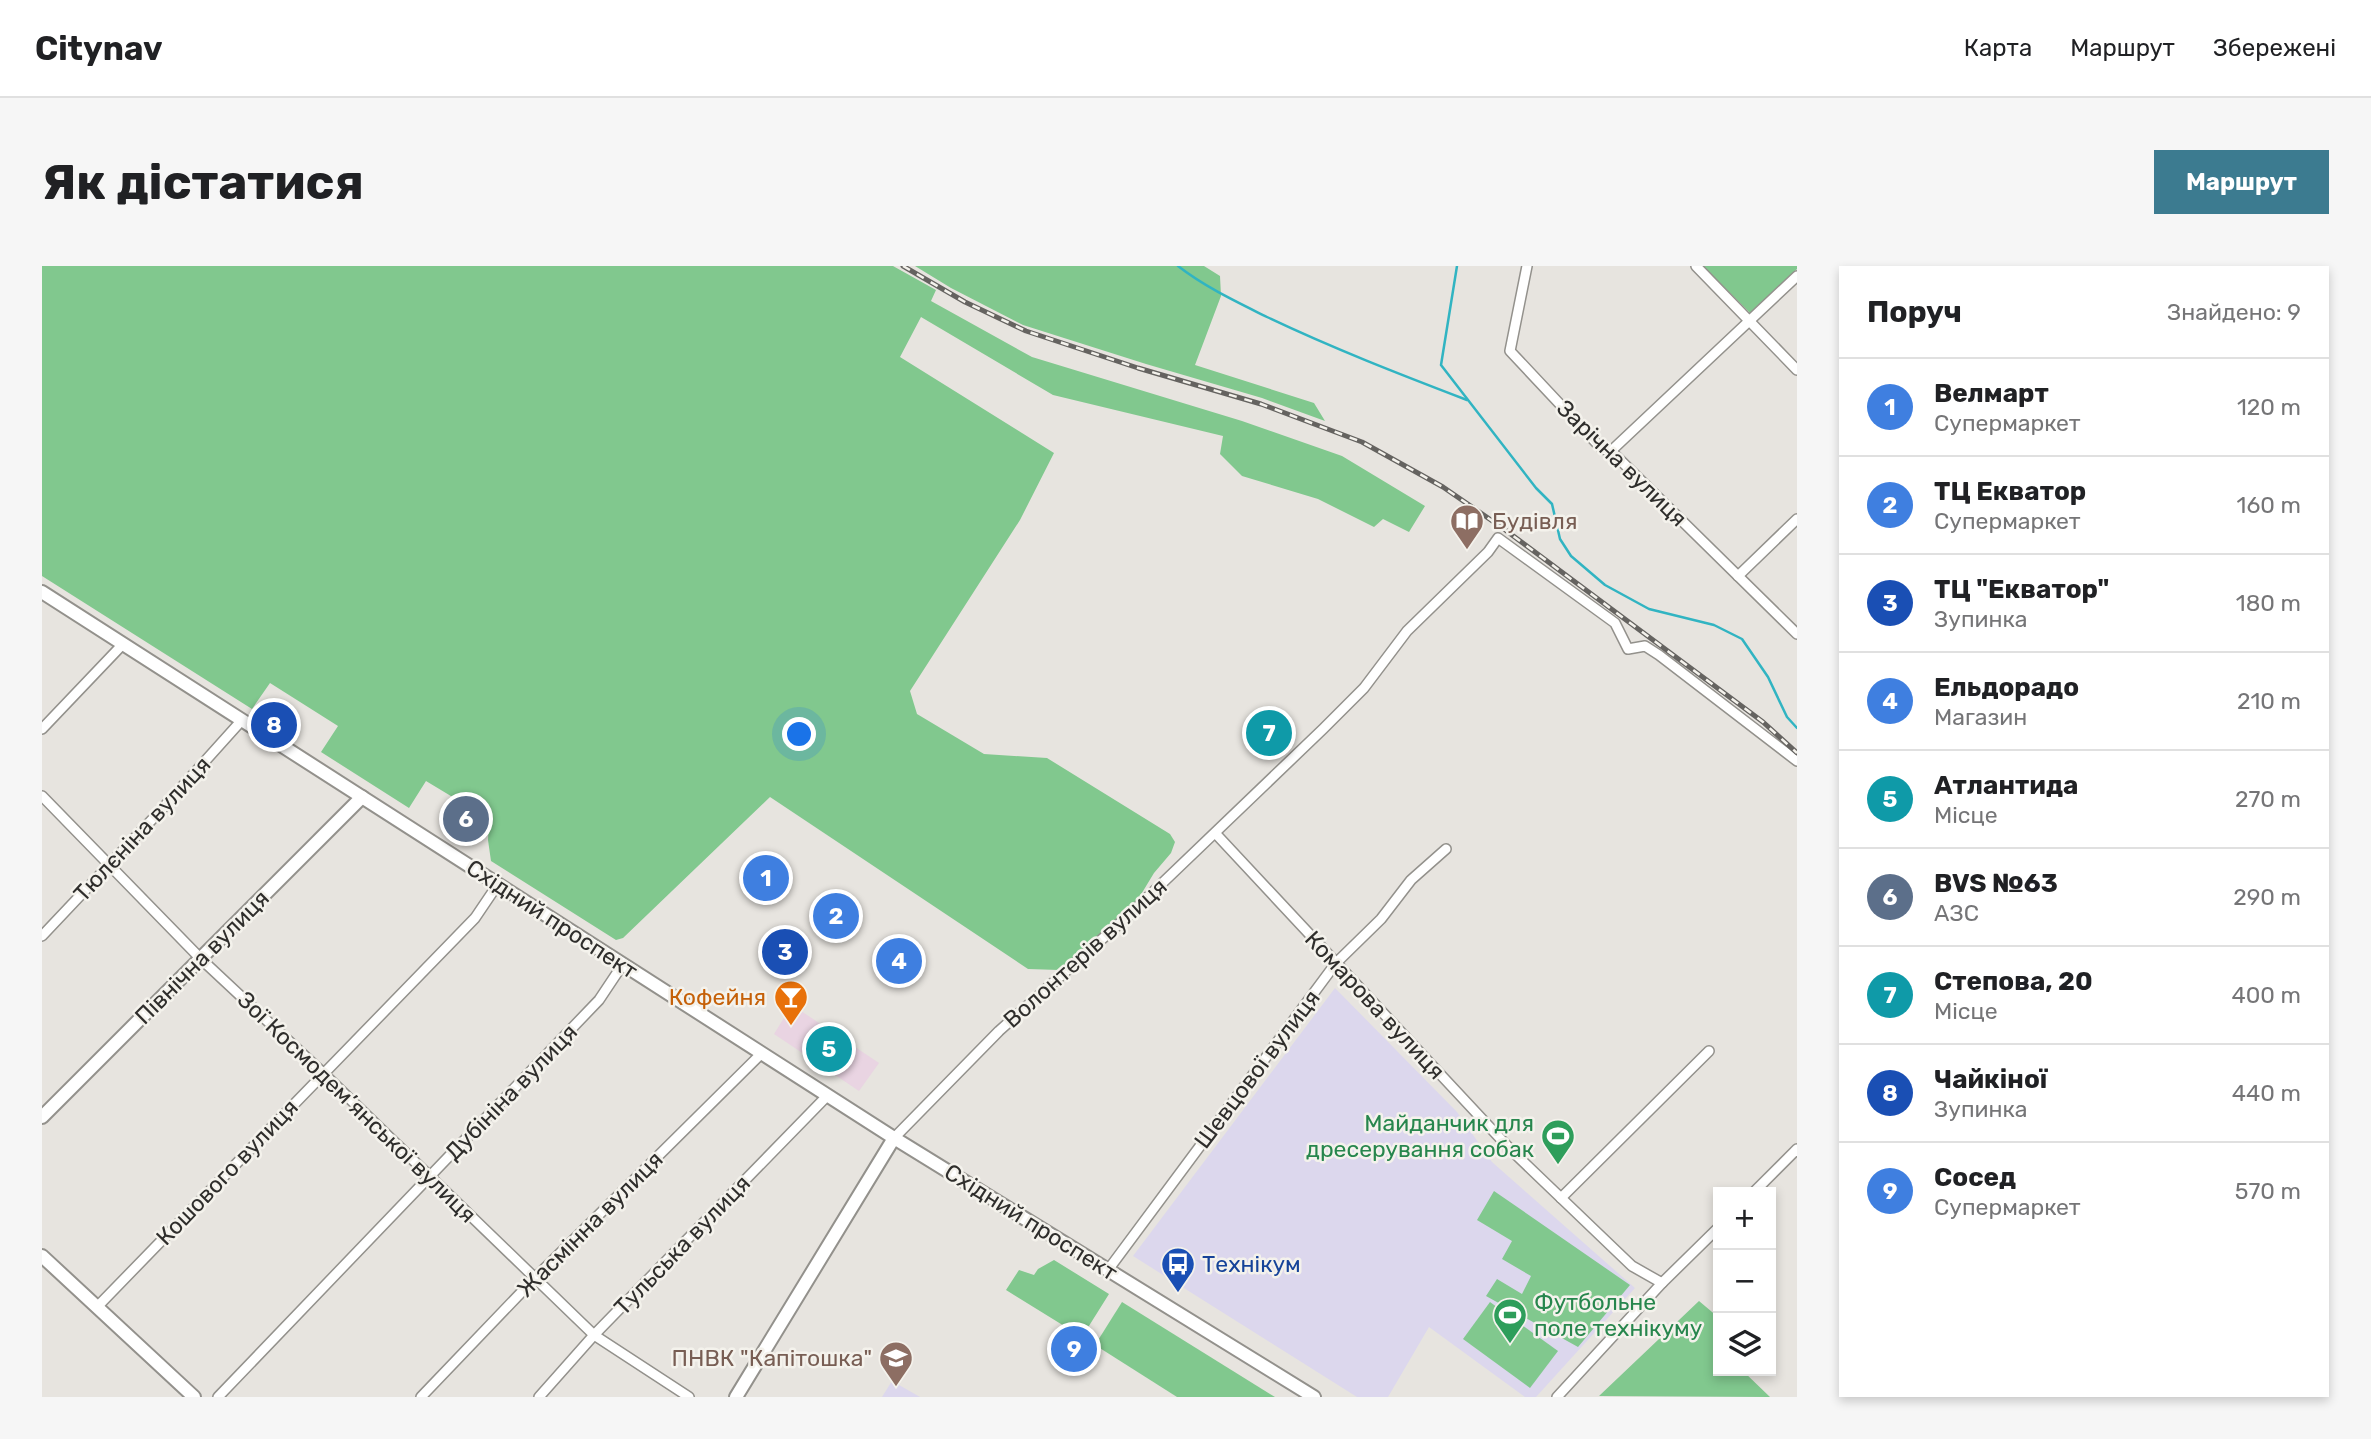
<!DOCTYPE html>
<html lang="uk">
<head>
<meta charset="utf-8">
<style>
  :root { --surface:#fff; --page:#f6f6f6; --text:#202124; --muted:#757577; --line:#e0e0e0; --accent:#3c7b90 }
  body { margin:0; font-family:Rubik,sans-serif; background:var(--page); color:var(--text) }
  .controls { position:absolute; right:21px; bottom:21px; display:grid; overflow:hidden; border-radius:0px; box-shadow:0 4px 10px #0003 }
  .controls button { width:63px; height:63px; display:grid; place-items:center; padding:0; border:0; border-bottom:2px solid var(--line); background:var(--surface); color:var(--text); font:35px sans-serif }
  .you { position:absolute; left:758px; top:469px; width:24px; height:24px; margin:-18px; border:5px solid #fff; border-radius:50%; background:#1a73e8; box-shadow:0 0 0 10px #1a73e833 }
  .badge { display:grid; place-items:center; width:46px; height:46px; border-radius:50%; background:var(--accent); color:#fff; font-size:23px; font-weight:700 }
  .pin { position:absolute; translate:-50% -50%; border:4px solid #fff; box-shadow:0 2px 7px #0006 }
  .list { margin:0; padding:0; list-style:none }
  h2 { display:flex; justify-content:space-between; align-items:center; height:91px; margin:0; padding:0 28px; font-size:30px }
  h2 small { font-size:23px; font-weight:400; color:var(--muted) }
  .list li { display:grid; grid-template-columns:46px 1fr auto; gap:21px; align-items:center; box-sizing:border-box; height:98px; padding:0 28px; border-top:2px solid var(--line) }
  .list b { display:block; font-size:26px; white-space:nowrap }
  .list p { margin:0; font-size:23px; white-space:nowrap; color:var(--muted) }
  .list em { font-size:23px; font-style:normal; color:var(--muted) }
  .icon { flex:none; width:38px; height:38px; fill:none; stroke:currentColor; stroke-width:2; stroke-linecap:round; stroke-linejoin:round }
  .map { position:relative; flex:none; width:1755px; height:1131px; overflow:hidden; border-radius:0px }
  header { display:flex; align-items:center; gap:42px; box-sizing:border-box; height:98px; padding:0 35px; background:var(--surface); border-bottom:2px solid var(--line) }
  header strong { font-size:33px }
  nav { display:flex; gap:38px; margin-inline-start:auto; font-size:24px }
  .intro { display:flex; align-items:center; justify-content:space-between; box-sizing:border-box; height:168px; padding:0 42px }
  h1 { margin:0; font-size:49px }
  .button { padding:18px 32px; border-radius:0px; background:var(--accent); color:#fff; font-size:24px; font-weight:700 }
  main { display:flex; gap:42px; padding:0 42px }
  aside { flex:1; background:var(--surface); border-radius:0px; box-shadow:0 4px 10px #0003 }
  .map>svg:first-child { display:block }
  .commercial { fill:#e9d4e2 }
  .education { fill:#dcd7ed }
  .green { fill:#81c88e }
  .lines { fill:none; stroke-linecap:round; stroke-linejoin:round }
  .stream { stroke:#31b4c2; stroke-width:2.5 }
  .street-casing { stroke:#93918c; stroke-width:12 }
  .secondary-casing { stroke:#93918c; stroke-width:16 }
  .street { stroke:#fff; stroke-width:9 }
  .secondary { stroke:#fff; stroke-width:12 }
  .rail-casing { stroke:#656360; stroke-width:5 }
  .rail { stroke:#f4f2ec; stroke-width:2.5; stroke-dasharray:8; stroke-linecap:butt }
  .labels { text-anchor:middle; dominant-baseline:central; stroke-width:5; stroke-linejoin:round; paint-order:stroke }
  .street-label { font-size:23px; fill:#2f2e2c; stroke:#f4f2ec }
  .education-label { font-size:23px; fill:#785e54; stroke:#f4f2ec; text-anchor:start }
  .food-label { font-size:23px; fill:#c56008; stroke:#f4f2ec; text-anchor:end }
  .leisure-label { font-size:23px; fill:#27864d; stroke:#f4f2ec; text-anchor:end }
  .transit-label { font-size:23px; fill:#164399; stroke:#f4f2ec; text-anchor:start }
</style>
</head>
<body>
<header>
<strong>Citynav</strong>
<nav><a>Карта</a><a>Маршрут</a><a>Збережені</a></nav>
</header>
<div class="intro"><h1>Як дістатися</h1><a class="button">Маршрут</a></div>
<main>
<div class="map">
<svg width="1755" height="1131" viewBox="0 0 1755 1131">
  <rect width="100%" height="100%" fill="#e7e4df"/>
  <path class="commercial" d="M750,739L837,797L817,825L732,768Z"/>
  <g class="education">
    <path d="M1293,722L1415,846L1450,896L1593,1022L1494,1131H1483L1387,1061L1346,1131H1315L1091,990Z"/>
    <path d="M850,1115L878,1131H840Z"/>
  </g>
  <g class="green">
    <path d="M0,0H851L894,24L889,35L990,91L1200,155L1300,190L1383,240L1367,266L1341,253L1332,261L1276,233L1200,210L1178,188L1181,170L1011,129L879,51L858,91L1012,187L978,254L868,425L875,448L942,488L1005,492L1128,568L1133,576L1129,587L1112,607L1095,635L1017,704L986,703L728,531L581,672L574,674L449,595L446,574L447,553L384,515L367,542L279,486L296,460L228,417L210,443L0,310Z"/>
    <path d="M873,0H1162L1178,10L1179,30L1153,99L1272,137L1283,155L1220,132L1104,98L981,59L909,22Z"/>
    <path d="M1661,0H1755V3L1708,47Z"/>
    <path d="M1452,925L1588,1019L1536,1081L1444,1030L1455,1013L1480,1028L1489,1010L1460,993L1470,975L1435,954Z"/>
    <path d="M1012,994L1067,1028L1040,1071L964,1024L977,1004L992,1009L996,1003Z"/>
    <path d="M1657,1035L1676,1051V1105H1701L1728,1131L1557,1130Z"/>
    <path d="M1080,1036L1233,1131H1135L1053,1079Z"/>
    <path d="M1448,1036L1516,1085L1488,1122L1421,1073Z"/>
  </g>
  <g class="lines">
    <g class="stream">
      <path d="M1136,0C1163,21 1195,36 1225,51C1290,82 1357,108 1425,134"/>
      <path d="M1415,0L1399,99L1494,222L1510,238L1518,273L1529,290L1563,319L1607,343L1672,359L1700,373L1726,411L1745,451L1755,462"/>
    </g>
    <g class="street-casing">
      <g id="street">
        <path d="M1485,0L1468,85L1560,183L1569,185L1755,368"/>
        <path d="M1654,0L1755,104"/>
        <path d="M1569,185L1755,10"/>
        <path d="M1696,310L1755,253"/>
        <path d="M0,463L81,378"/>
        <path d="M0,530L159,693L281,807L552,1069L647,1131"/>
        <path d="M1174,568L1469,884L1590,1000L1620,1017"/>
        <path d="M0,670L120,543L200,454"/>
        <path d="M852,872L957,765L1087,649L1281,463L1322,422L1365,365L1446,286L1456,272L1573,357L1586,383L1603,380L1617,389L1755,495"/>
        <path d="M1712,926L1755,883"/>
        <path d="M1519,932L1667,785"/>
        <path d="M1066,1004L1294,697L1339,653L1369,614L1404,583"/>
        <path d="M55,1041L433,652L456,618"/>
        <path d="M176,1131L557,734L581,698"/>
        <path d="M379,1131L493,1012L720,787"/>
        <path d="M497,1131L552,1069L786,829"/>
        <path d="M1515,1131L1620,1017L1676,962"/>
      </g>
    </g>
    <g class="secondary-casing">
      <g id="secondary">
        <path d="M0,326L852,872L1272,1131"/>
        <path d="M0,851L320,531"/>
        <path d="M0,990L152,1131"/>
        <path d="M694,1131L852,872"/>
      </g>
    </g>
    <use href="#street" class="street"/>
    <use href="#secondary" class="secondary"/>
    <g class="rail-casing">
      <path id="rail" d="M861,0L923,36L984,65L1096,102L1219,138L1320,176L1401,221L1462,263L1721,456L1755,487"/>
    </g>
    <use href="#rail" class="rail"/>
  </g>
  <defs>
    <g id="library-pin" transform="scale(1.75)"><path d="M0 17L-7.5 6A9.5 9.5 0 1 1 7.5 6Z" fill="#8d6e63" stroke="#f4f2ec"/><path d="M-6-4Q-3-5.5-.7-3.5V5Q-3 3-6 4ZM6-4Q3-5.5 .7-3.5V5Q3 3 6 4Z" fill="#fff"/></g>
    <g id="bar-pin" transform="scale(1.75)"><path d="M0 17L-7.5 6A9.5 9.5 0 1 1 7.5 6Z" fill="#e8710a" stroke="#f4f2ec"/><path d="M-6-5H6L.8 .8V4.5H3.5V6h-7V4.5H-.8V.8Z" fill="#fff"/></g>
    <g id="stadium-pin" transform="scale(1.75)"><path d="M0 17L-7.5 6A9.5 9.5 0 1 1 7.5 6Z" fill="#2e9e5b" stroke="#f4f2ec"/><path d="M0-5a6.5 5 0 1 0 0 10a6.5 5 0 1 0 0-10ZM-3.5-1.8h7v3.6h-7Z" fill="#fff"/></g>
    <g id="bus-pin" transform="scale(1.75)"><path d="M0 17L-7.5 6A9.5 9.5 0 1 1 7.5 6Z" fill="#1a4fb4" stroke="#f4f2ec"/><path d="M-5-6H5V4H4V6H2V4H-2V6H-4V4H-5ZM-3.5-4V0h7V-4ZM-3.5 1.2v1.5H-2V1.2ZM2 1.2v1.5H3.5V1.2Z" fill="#fff"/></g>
    <g id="school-pin" transform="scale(1.75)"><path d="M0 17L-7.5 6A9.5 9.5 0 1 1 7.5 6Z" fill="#8d6e63" stroke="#f4f2ec"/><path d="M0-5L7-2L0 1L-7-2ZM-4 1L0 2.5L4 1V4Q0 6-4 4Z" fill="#fff"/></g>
  </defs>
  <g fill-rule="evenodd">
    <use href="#library-pin" x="1425" y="255"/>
    <use href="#bar-pin" x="749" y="731"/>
    <use href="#stadium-pin" x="1516" y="870"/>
    <use href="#bus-pin" x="1136" y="998"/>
    <use href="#stadium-pin" x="1468" y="1049"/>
    <use href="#school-pin" x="854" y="1092"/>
  </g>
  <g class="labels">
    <g class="street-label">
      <text transform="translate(1580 197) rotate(44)">Зарічна вулиця</text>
      <text transform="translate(100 563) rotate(-47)">Тюлєніна вулиця</text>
      <text transform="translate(510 653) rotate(33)">Східний проспект</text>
      <text transform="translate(1043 687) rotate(-42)">Волонтерів вулиця</text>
      <text transform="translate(160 691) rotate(-45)">Північна вулиця</text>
      <text transform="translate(1333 739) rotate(47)">Комарова вулиця</text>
      <text transform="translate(1215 803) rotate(-53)">Шевцової вулиця</text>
      <text transform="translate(469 826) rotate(-46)">Дубініна вулиця</text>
      <text transform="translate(315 841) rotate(44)">Зої Космодем’янської вулиця</text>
      <text transform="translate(185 906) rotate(-46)">Кошового вулиця</text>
      <text transform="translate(989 956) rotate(32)">Східний проспект</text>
      <text transform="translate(548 958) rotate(-45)">Жасмінна вулиця</text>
      <text transform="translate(640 979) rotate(-46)">Тульська вулиця</text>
    </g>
    <g class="education-label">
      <text x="1450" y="255">Будівля</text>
      <text x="830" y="1092" text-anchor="end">ПНВК "Капітошка"</text>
    </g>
    <g class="food-label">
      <text x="724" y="731">Кофейня</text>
    </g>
    <g class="leisure-label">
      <text x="1492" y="857">Майданчик для<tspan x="1492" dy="26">дресерування собак</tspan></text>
      <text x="1492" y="1036" text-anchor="start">Футбольне<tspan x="1492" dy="26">поле технікуму</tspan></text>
    </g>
    <g class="transit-label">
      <text x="1160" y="998">Технікум</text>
    </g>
  </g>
</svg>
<div class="controls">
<button>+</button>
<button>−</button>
<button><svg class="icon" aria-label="layers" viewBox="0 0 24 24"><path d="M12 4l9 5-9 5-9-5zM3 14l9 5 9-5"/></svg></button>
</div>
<div class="you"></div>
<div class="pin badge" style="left:724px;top:612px;background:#3f7fe0">1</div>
<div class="pin badge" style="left:794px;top:650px;background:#3f7fe0">2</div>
<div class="pin badge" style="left:743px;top:686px;background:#1a4fb4">3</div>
<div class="pin badge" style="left:857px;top:695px;background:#3f7fe0">4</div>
<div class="pin badge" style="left:787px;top:783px;background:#0f9aa8">5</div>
<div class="pin badge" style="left:424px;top:553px;background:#5c6f8a">6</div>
<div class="pin badge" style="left:1227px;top:467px;background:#0f9aa8">7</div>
<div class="pin badge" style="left:232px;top:459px;background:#1a4fb4">8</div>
<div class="pin badge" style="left:1032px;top:1083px;background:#3f7fe0">9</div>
</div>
<aside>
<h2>Поруч<small>Знайдено: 9</small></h2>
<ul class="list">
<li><span class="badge" style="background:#3f7fe0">1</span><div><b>Велмарт</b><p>Супермаркет</p></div><em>120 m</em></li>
<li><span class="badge" style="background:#3f7fe0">2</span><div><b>ТЦ Екватор</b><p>Супермаркет</p></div><em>160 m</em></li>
<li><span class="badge" style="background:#1a4fb4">3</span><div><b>ТЦ &quot;Екватор&quot;</b><p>Зупинка</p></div><em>180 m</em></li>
<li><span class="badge" style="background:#3f7fe0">4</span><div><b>Ельдорадо</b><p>Магазин</p></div><em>210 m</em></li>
<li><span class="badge" style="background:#0f9aa8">5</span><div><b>Атлантида</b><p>Місце</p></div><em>270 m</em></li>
<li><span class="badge" style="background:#5c6f8a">6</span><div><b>BVS №63</b><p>АЗС</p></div><em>290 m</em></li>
<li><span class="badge" style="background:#0f9aa8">7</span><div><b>Степова, 20</b><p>Місце</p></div><em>400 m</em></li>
<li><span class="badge" style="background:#1a4fb4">8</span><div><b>Чайкіної</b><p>Зупинка</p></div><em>440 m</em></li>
<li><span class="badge" style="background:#3f7fe0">9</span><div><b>Сосед</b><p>Супермаркет</p></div><em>570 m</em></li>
</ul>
</aside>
</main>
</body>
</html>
